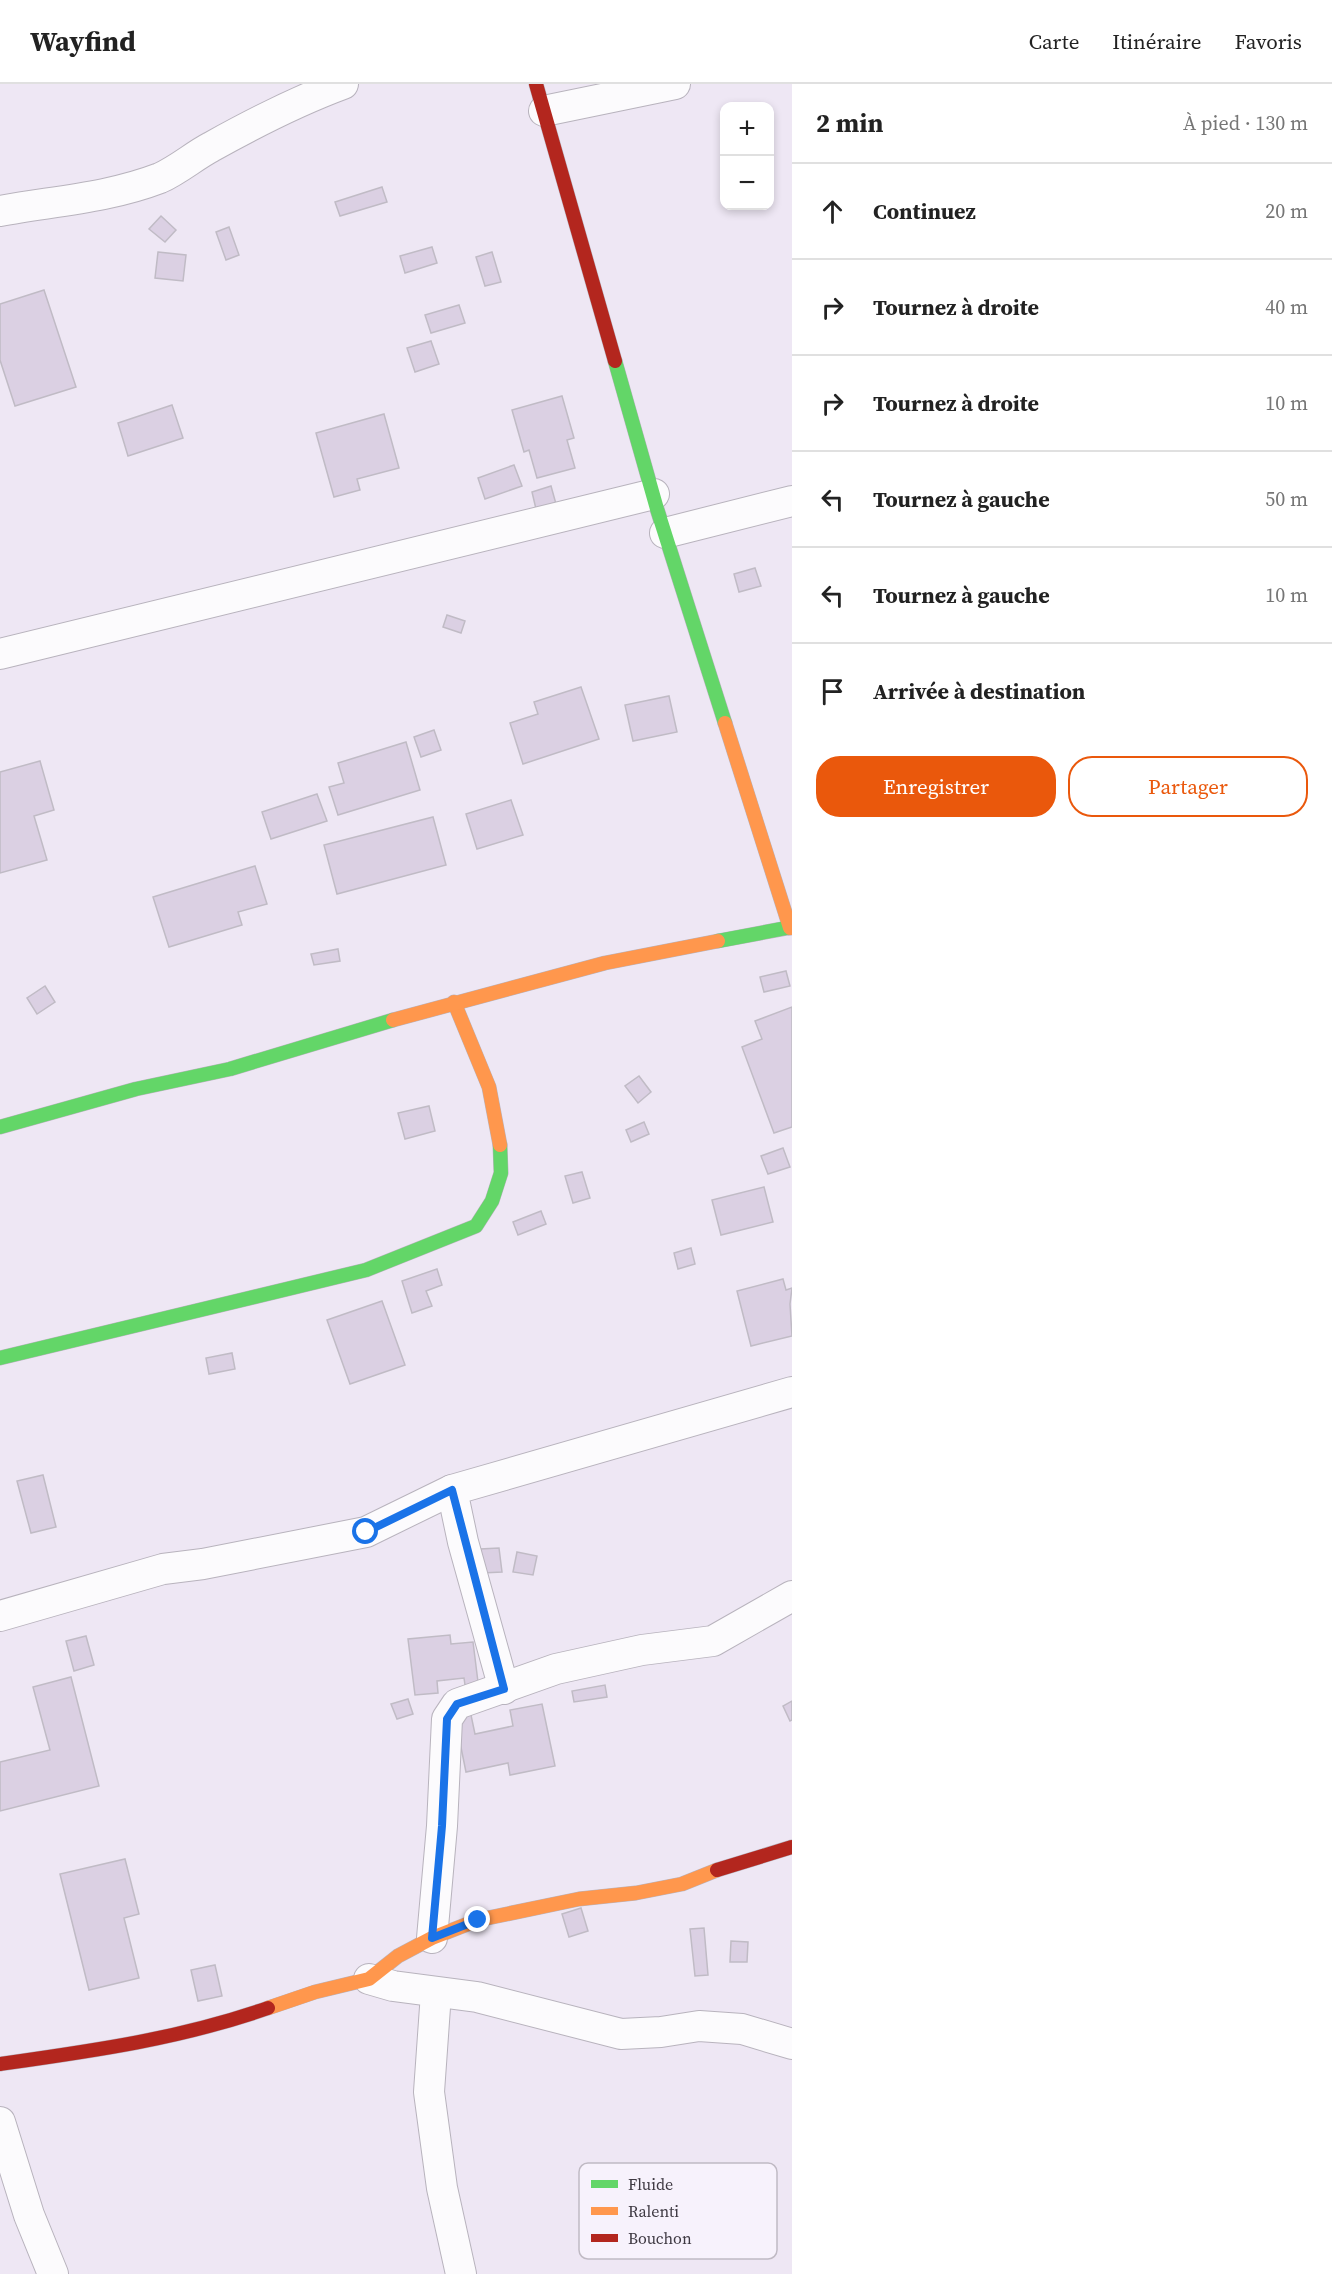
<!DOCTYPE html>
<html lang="fr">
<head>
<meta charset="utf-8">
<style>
  :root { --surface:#fff; --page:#f6f6f6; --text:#222; --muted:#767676; --line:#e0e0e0; --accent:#ea580c }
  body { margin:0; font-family:"Source Serif 4",serif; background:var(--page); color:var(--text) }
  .controls { position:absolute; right:18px; top:18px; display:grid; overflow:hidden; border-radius:12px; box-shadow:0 3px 9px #0003 }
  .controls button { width:54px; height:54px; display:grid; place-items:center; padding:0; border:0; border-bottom:2px solid var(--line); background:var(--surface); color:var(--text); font:30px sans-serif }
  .stop { position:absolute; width:18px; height:18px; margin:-14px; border:4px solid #1a73e8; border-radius:50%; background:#fff }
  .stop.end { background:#1a73e8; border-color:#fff; box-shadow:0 2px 6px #0008 }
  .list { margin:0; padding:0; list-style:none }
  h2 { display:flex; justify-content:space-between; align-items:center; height:78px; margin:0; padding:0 24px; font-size:26px }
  h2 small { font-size:20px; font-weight:400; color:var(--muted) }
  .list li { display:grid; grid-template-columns:39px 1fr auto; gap:18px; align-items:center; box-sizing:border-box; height:96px; padding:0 24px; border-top:2px solid var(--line) }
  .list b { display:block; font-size:22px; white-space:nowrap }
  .list em { font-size:20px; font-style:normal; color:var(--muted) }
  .actions { display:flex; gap:12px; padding:18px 24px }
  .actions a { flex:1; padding:14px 0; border:2px solid var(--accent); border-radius:24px; text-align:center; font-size:21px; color:var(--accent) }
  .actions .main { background:var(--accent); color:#fff }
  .icon { flex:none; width:33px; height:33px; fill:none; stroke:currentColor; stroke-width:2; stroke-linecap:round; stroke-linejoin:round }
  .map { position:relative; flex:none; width:792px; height:2190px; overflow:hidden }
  header { display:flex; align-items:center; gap:36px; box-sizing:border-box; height:84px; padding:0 30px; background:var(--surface); border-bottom:2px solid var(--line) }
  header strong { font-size:28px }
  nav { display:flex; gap:33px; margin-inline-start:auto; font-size:21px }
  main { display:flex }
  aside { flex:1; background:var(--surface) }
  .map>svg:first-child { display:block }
  .building { fill:#dbd0e3; stroke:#c0bbc5; stroke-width:1.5 }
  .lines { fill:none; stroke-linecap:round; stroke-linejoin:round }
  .street-casing { stroke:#b8b3bd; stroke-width:32 }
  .fast-casing { stroke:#b8b3bd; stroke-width:15 }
  .slow-casing { stroke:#b8b3bd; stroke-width:15 }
  .jam-casing { stroke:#b8b3bd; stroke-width:15 }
  .street { stroke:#fcfbfd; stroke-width:30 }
  .fast { stroke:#63d668; stroke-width:14 }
  .slow { stroke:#ff974d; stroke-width:14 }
  .jam { stroke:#b3261e; stroke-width:14 }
  .route { stroke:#1a73e8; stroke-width:8 }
  .key { fill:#f7f2fc; stroke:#c0bac4; stroke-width:1.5 }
  .key-label { font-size:16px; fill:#3e3942 }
</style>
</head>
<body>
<header>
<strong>Wayfind</strong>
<nav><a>Carte</a><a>Itinéraire</a><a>Favoris</a></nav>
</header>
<main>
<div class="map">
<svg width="792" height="2190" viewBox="0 0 792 2190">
  <rect width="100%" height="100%" fill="#eee7f4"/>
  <g class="building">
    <path d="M382,103L387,118L340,132L335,118Z"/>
    <path d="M161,132L176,146L165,158L149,145Z"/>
    <path d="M229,143L239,171L226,176L216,148Z"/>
    <path d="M432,163L437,179L405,189L400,172Z"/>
    <path d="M158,168L186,171L183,197L155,194Z"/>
    <path d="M492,168L501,198L485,202L476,173Z"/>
    <path d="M44,206L76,303L15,322L0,276V220Z"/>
    <path d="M459,221L465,239L431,249L425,231Z"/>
    <path d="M431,257L439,280L415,288L407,264Z"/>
    <path d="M562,312L574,354L567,356L575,384L537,394L529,366L524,368L512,326Z"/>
    <path d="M172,321L183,354L128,372L118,339Z"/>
    <path d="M384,330L399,384L357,395L360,406L334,413L316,349Z"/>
    <path d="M514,381L522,402L485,415L478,394Z"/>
    <path d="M551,402L556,420L536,425L532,408Z"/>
    <path d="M755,484L761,502L739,508L734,490Z"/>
    <path d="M447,531L465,537L461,549L443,543Z"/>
    <path d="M581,603L599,655L523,680L510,639L538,630L534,618Z"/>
    <path d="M669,612L677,648L633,657L625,621Z"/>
    <path d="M434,646L441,666L421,673L414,653Z"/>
    <path d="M406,658L420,706L338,731L329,703L344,699L338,679Z"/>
    <path d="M40,677L54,726L34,732L47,776L0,789V688Z"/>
    <path d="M317,710L327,737L271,755L262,728Z"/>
    <path d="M511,716L523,751L477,765L466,730Z"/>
    <path d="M433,733L446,781L337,810L324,761Z"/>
    <path d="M255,782L267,820L238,828L242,841L169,863L153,813Z"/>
    <path d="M338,865L340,877L314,881L311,870Z"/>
    <path d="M786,887L790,902L764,908L760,893Z"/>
    <path d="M45,902L55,918L37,930L27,914Z"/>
    <path d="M792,923V1043L774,1049L742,963L762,955L755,937Z"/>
    <path d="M639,992L651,1008L638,1019L625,1002Z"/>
    <path d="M429,1022L435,1047L405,1055L398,1029Z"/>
    <path d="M644,1038L649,1050L631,1058L626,1046Z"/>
    <path d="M783,1064L790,1083L768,1090L761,1072Z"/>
    <path d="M582,1088L590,1114L573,1119L565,1092Z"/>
    <path d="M764,1103L773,1138L721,1151L712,1116Z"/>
    <path d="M541,1127L546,1140L518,1151L513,1138Z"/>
    <path d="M691,1164L695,1180L678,1185L674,1169Z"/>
    <path d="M437,1185L442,1201L426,1207L432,1222L412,1229L402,1197Z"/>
    <path d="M783,1195L786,1206L792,1204L790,1220L792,1252L751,1262L737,1207Z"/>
    <path d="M382,1217L405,1281L350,1300L327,1236Z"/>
    <path d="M232,1269L235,1285L209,1290L206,1274Z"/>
    <path d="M43,1391L56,1443L31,1449L17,1397Z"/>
    <path d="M499,1464L502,1488L482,1489L480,1465Z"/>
    <path d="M517,1468L537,1472L533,1491L513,1488Z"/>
    <path d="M450,1551L451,1560L473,1558L479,1606L466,1608L464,1594L437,1597L438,1609L415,1611L408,1555Z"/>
    <path d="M86,1552L94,1581L74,1587L66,1557Z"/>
    <path d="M71,1593L99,1702L0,1727V1678L50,1666L33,1603Z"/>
    <path d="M605,1601L607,1613L574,1618L572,1607Z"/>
    <path d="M408,1615L413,1630L397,1635L391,1620Z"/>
    <path d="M792,1617V1636L790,1637L783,1622Z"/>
    <path d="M542,1620L555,1682L510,1691L508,1679L466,1688L455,1634L471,1631L475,1650L513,1642L510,1626Z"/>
    <path d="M125,1775L139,1830L124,1834L139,1894L89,1906L60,1790Z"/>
    <path d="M581,1824L588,1847L569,1853L562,1830Z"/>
    <path d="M704,1844L708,1891L695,1892L690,1845Z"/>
    <path d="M731,1857L748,1858L747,1878H730Z"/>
    <path d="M215,1881L222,1912L198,1917L191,1886Z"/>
  </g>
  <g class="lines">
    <g class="street-casing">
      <g id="street">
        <path d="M544,27L675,0"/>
        <path d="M0,127C55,117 108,114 160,94C178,86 194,72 211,63C254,39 297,17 343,0"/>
        <path d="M665,449L792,417"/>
        <path d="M0,570L654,410"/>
        <path d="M0,1532L163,1485L203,1480L366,1448L452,1406"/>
        <path d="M504,1605L463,1458L452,1406L792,1308"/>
        <path d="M432,1854L442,1742L447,1635L457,1620L556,1585L642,1566L713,1557L792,1512"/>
        <path d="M369,1895L393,1902L477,1913L621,1950L661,1948L699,1942L742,1945L792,1960"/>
        <path d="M436,1909L429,2008L442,2104L461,2190"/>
        <path d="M0,2038L29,2131L53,2190"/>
      </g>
    </g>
    <g class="fast-casing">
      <g id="fast">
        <path d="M615,277L657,425L725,639"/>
        <path d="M718,857L792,843"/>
        <path d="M0,1043L136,1005L230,985L393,936"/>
        <path d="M0,1274L366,1186L476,1142L492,1117L501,1089L500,1061"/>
      </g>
    </g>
    <g class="slow-casing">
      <g id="slow">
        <path d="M725,639L790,844"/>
        <path d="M454,918L489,1003L500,1061"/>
        <path d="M393,936L605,879L718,857"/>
        <path d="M268,1924L315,1908L369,1895L398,1872L432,1854L478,1836L579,1815L636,1809L682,1800L717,1786"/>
      </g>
    </g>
    <g class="jam-casing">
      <g id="jam">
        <path d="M536,0L615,277"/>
        <path d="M717,1786L792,1763"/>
        <path d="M0,1980C92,1967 179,1955 268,1924"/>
      </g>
    </g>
    <use href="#street" class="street"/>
    <use href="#fast" class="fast"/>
    <use href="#slow" class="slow"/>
    <use href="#jam" class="jam"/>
  </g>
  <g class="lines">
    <path class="route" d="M366,1448L452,1406L504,1605L457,1620L447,1635L442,1742L432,1854L478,1836"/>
  </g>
  <rect x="579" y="2079" width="198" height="96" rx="9" class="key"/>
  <rect x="591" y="2096" width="27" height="8" fill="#63d668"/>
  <rect x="591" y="2123" width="27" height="8" fill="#ff974d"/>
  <rect x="591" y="2150" width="27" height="8" fill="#b3261e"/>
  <g class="key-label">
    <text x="628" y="2106">Fluide</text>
    <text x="628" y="2133">Ralenti</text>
    <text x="628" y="2160">Bouchon</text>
  </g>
</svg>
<div class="controls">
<button>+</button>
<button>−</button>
</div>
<div class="stop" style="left:366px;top:1448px"></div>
<div class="stop end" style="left:478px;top:1836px"></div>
</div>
<aside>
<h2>2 min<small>À pied · 130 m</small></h2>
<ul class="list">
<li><svg class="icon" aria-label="ahead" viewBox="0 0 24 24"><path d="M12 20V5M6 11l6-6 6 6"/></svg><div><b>Continuez</b></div><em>20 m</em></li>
<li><svg class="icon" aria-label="right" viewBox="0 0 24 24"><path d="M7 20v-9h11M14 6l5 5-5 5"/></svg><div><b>Tournez à droite</b></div><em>40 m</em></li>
<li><svg class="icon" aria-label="right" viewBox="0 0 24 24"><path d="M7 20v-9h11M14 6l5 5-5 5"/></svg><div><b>Tournez à droite</b></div><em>10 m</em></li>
<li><svg class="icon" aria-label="left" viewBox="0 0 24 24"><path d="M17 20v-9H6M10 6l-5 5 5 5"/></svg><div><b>Tournez à gauche</b></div><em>50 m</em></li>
<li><svg class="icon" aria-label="left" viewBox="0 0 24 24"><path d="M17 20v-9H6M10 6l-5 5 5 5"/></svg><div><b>Tournez à gauche</b></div><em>10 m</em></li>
<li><svg class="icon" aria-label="arrive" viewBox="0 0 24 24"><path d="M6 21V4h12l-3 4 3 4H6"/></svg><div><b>Arrivée à destination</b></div></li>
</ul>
<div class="actions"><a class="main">Enregistrer</a><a>Partager</a></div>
</aside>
</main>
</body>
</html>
